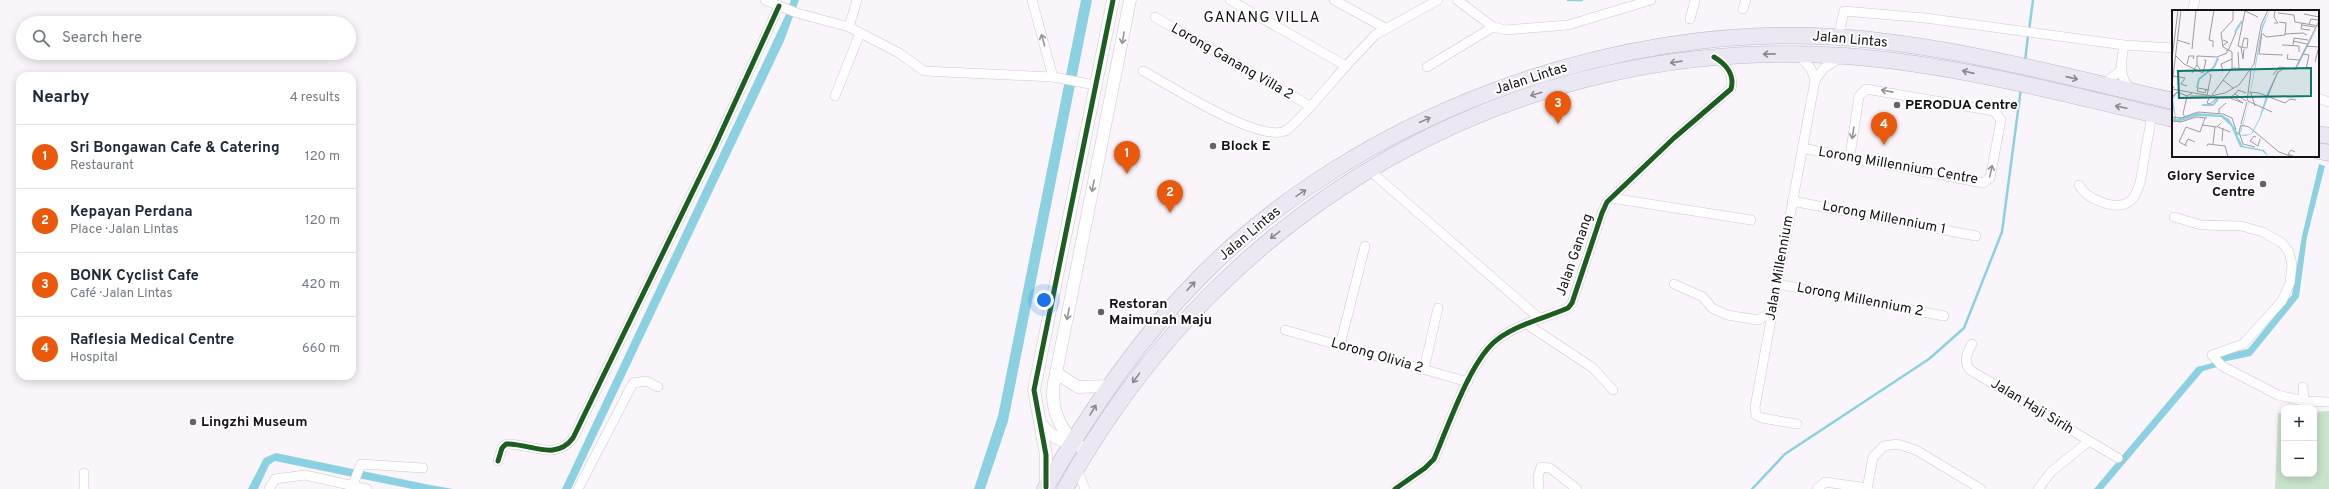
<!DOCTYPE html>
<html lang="en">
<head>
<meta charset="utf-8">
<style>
  :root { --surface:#fff; --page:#f6f6f7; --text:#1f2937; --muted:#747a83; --line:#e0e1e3; --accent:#ea580c }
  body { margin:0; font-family:Overpass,sans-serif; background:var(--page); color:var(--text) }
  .controls { position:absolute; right:12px; bottom:12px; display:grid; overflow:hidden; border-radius:8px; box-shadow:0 2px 10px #0003 }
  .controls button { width:36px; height:36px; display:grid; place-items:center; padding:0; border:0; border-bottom:1px solid var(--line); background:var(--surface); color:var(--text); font:20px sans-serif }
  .you { position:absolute; left:1044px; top:300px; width:14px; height:14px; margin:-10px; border:3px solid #fff; border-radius:50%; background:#1a73e8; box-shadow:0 0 0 6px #1a73e833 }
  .badge { display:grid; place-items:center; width:26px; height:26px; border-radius:50%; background:var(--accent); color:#fff; font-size:13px; font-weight:700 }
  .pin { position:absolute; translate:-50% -33px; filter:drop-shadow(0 1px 2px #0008) }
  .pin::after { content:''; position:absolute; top:21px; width:14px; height:12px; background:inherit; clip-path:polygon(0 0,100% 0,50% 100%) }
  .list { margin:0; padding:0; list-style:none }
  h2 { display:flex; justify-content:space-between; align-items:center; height:52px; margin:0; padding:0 16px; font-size:17px }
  h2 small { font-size:13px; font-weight:400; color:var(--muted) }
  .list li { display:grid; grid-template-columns:26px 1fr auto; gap:12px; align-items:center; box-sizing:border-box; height:64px; padding:0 16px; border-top:1px solid var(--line) }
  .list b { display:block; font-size:15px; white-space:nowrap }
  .list p { margin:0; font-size:13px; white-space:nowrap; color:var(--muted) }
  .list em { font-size:13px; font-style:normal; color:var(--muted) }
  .icon { flex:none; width:22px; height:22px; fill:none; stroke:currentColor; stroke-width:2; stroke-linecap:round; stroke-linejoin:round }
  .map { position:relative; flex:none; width:2329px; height:489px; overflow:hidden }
  .search { position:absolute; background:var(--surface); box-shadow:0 2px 10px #0003; left:16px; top:16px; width:340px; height:44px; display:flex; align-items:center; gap:10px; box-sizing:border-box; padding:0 14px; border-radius:22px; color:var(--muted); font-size:15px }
  .panel { position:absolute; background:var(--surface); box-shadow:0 2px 10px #0003; left:16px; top:72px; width:340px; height:308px; border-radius:12px }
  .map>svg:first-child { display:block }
  .green { fill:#cae3cb }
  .water { fill:#8bd1e2 }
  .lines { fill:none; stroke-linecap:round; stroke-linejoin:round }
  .stream { stroke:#8bd1e2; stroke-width:2.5 }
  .street-casing { stroke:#ccc8cd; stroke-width:10 }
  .secondary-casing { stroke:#ccc8cd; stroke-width:13 }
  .highway-casing { stroke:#beb7c5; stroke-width:17 }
  .street { stroke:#fefefe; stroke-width:9 }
  .secondary { stroke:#fefefe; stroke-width:12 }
  .highway { stroke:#ece8f3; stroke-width:16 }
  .cycleway-casing { stroke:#fff; stroke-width:8 }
  .cycleway { stroke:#1b5e20; stroke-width:5 }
  .oneway { stroke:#969496 }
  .oneway2 { stroke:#8c8890 }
  .poi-dot { fill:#666266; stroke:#fff; stroke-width:1.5 }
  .labels { text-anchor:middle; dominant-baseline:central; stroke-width:4; stroke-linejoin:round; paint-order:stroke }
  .street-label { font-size:14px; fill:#161316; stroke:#fff }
  .poi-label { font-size:14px; font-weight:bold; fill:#161316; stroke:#fff; text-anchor:start }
  .neighbourhood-label { font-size:15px; letter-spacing:1px; fill:#161316; stroke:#fff }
  .inset-river { fill:none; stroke:#8bd1e2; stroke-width:2 }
  .inset-road { fill:none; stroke:#9f9b9f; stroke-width:1 }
  .view { fill:#0f766e; fill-opacity:0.15; stroke:#0f766e; stroke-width:2 }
  .inset-edge { fill:none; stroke:#161316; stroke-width:2 }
</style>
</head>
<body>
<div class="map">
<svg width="2329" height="489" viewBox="0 0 2329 489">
  <rect width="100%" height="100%" fill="#faf5fb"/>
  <path class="green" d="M2329,411V489H2275L2278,413H2284V474H2314V412Z"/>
  <g class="water">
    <path d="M791,0H799L784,41L571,489H562L786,14Z"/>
    <path d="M1081,0H1092L1008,421L985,489H974L998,416Z"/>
    <path d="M2319,164L2325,166L2307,237L2299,297L2251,356L2222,362L2217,367L2203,371L2103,489H2094L2197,367L2212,363L2218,356L2248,349L2292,295L2302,236Z"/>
    <path d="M276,453L430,485L453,489H412L275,461L269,465L258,489H248L264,458Z"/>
  </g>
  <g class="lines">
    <g class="stream">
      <path d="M1568,0H1582"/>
      <path d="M2029,30L2033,0"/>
      <path d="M2025,62L2028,35"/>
      <path d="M1752,489L1785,454L1929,359L1964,328L2002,232L2021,88"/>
    </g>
    <g class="street-casing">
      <g id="street">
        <path d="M765,0L797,13L849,27L899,53L924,71L1053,77L1095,85"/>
        <path d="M1032,0L1053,77"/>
        <path d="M1230,0L1346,66L1375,35L1438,0"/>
        <path d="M1334,0L1385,28"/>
        <path d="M1457,0L1493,27L1506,30L1568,25L1651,0"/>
        <path d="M1743,9L1746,0"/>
        <path d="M2192,11L2195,0"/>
        <path d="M1155,17L1310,106"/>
        <path d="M1690,19L1695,0"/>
        <path d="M849,27L857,0"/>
        <path d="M1838,37L1844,11L1925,18L2124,45"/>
        <path d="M1800,56L1811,69L1815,80"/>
        <path d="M1427,67L1493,27"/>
        <path d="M1143,71C1170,85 1258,143 1285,131C1298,124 1334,79 1346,66"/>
        <path d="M2101,84L2109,80L2121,70"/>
        <path d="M2131,90C2118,76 2121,63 2124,45L2173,48"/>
        <path d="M835,96L860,33"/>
        <path d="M2318,98L2329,102"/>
        <path d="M1802,148L1983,183L1990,178L2001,120L1994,111L1866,89L1859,96L1850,156"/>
        <path d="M1368,169L1540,319"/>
        <path d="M2079,185C2086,199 2115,211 2129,202C2135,198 2138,189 2140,183L2152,114"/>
        <path d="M1611,198L1751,220"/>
        <path d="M1792,201L1976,236"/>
        <path d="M2174,217L2201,225L2241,226L2263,232L2282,243L2289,252L2292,264L2290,283L2282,301L2243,344L2212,355L2222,366L2278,395L2304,401L2329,402"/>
        <path d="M1674,284L1703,297L1712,308L1727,315L1758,320L1772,312"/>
        <path d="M1777,284L1944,316"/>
        <path d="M1528,325L1593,368L1613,390"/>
        <path d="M1285,330L1468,382"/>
        <path d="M1972,344C1967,353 1963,361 1970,370L2118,458"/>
        <path d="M1340,345L1365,246"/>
        <path d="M1424,369L1438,308"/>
        <path d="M2303,387L2304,401"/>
        <path d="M1797,424L1762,418L1756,415L1755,407L1815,80L1824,68L1840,58"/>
        <path d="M498,461L502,448L506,444C530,443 555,462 573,438L714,148L779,6"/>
        <path d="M1077,469L1085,489"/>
        <path d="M352,487L361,464L423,468"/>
        <path d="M84,489V473"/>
        <path d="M269,489L275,479L305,475L367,489"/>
        <path d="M578,489L633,383L646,381L658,387"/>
        <path d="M1395,489L1425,468L1434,459C1448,427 1471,358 1498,339C1518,324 1545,318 1568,308L1572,303L1602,213L1607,202L1674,138L1731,89C1734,76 1727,65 1716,58"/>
        <path d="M1539,489L1538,477L1541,467L1550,468L1577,489"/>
        <path d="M1817,489L1825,482L1867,488"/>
        <path d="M1867,489L1873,457L1884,446L1897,444L1916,450L1981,489"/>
        <path d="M2038,489L2051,472L2089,441"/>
      </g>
    </g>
    <g class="secondary-casing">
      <g id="secondary">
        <path d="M1056,373C1047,405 1059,435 1087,451"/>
        <path d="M1109,386L1078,387L1056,373L1130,0"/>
        <path d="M1040,423C1049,434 1058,441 1073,443"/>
        <path d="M1046,487V455L1034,390L1113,0"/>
      </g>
    </g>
    <g class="highway-casing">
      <g id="highway">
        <path d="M2318,134L2329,136"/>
        <path d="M2318,151L2329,153"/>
        <path d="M1045,489C1088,413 1138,340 1199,278C1358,116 1612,22 1838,37C1951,45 2063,76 2173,101"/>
        <path d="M1065,489C1222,204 1518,33 1845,56C1955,64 2066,94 2173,119"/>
      </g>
    </g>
    <use href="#street" class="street"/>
    <use href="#secondary" class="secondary"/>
    <use href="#highway" class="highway"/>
    <g class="cycleway-casing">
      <g id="cycleway">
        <path d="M498,461L502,448L506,444C530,443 555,462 573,438L714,148L779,6"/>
        <path d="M1046,487V455L1034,390L1113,0"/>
        <path d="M1395,489L1425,468L1434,459C1448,427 1471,358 1498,339C1518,324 1545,318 1568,308L1572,303L1602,213L1607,202L1674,138L1731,89C1735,75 1726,64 1714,57"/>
      </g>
    </g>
    <use href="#cycleway" class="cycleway"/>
  </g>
  <defs><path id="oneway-shaft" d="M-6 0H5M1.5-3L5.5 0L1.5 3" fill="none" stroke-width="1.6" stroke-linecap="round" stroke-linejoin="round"/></defs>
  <g class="oneway">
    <use href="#oneway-shaft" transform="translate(1123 38) rotate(101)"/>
    <use href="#oneway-shaft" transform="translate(1043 40) rotate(-106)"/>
    <use href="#oneway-shaft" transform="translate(1887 91) rotate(-169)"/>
    <use href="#oneway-shaft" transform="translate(1853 133) rotate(99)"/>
    <use href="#oneway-shaft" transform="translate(1991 171) rotate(-78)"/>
    <use href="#oneway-shaft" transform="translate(1093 186) rotate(101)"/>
    <use href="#oneway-shaft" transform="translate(1068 314) rotate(101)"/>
  </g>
  <g class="oneway2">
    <use href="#oneway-shaft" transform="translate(1769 54) rotate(179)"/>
    <use href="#oneway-shaft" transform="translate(1676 62) rotate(172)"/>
    <use href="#oneway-shaft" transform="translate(1968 72) rotate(-167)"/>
    <use href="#oneway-shaft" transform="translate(2072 78) rotate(13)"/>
    <use href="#oneway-shaft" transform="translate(1536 94) rotate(163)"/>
    <use href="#oneway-shaft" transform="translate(2121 107) rotate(-168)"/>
    <use href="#oneway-shaft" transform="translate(1425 120) rotate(-25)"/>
    <use href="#oneway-shaft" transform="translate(1301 193) rotate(-34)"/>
    <use href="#oneway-shaft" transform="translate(1275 235) rotate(143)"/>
    <use href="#oneway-shaft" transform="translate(1191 286) rotate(-47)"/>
    <use href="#oneway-shaft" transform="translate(1136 378) rotate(127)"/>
    <use href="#oneway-shaft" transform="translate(1093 410) rotate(-59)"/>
  </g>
  <g class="poi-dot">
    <circle cx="1897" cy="105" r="4"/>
    <circle cx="1213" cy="146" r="4"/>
    <circle cx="2263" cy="184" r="4"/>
    <circle cx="1101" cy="312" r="4"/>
    <circle cx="193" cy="422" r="4"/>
  </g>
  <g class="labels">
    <g class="street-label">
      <text transform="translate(1850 40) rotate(5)">Jalan Lintas</text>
      <text transform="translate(1232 62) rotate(30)">Lorong Ganang Villa 2</text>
      <text transform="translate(1531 79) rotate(-18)">Jalan Lintas</text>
      <text transform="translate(1898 166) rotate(10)">Lorong Millennium Centre</text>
      <text transform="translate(1884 218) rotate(11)">Lorong Millennium 1</text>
      <text transform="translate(1250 234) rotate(-40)">Jalan Lintas</text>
      <text transform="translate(1575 255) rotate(-71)">Jalan Ganang</text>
      <text transform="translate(1780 268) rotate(-80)">Jalan Millennium</text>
      <text transform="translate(1860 300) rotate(11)">Lorong Millennium 2</text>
      <text transform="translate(1377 356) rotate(16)">Lorong Olivia 2</text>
      <text transform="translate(2032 407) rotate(31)">Jalan Haji Sirih</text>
    </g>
    <g class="poi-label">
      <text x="1905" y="105">PERODUA Centre</text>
      <text x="1221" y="146">Block E</text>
      <text x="2255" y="176" text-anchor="end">Glory Service<tspan x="2255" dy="16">Centre</tspan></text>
      <text x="1109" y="304">Restoran<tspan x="1109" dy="16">Maimunah Maju</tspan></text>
      <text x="201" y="422">Lingzhi Museum</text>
    </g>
    <g class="neighbourhood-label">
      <text x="1262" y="18">GANANG VILLA</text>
    </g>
  </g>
  <g transform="translate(2172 10)">
    <rect width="147" height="147" fill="#faf5fb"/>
    <path d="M98,0L91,18L75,101L69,122L66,124L70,125L79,124L87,109L94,86L107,58H108L123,60L134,37L147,14L124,60L107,58L88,109L80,124L73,126L65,125L71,136L92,140L97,147L90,141L68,137L59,116L49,107L25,106L6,112L0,111L3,106L1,99L0,89L1,85L6,82L1,89L4,109L25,103L50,105L57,109L65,122H68L75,100L90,16Z" fill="#8bd1e2"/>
    <path class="inset-river" d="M63,22L70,11M25,78L27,69L42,57L46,48M30,95H41L46,89"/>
    <path class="inset-road" d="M73,1L86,7M106,3L122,5L123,12L147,16M132,4L147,7M102,13H106L102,7L103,1M130,13L129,19L138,20M137,14L139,9L146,10M130,15L143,17M90,23L87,44L111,45M91,24L94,27L113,25L114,13L107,12M113,24L131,23L135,25M5,30L18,34M121,31L135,34M110,35L127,36V42M121,35L122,28L136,30M50,36L56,32L51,30M134,36L146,37M41,37V31L37,30L42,0M69,37L71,49L72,39M70,37L72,28L76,29L75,38H74L70,37H69L66,36L73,1M20,39L24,0M56,41L64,22M66,42L67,58M116,44L115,49L127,50M130,44L137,45L134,59M4,46L12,54L31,63L34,50H32M0,49L6,0M143,52L147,36M15,54L17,46H22L21,49M25,56V46L45,47L55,43V40M60,58L78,59M47,60L51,61L49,54L60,49M20,63L25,55L28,59M101,65L107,57L123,59L147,11M1,66L13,68L9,74L15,76M51,70L61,78M2,78L0,75L9,0M0,79L39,86L53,83L67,75L82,54L89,15L96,0M34,79L33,83L25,81L26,78L37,80M77,82L87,83L113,93L118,89L124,90M79,83L83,96M63,84L66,80L74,83M35,85L39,65L37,64M40,85L60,58V42L51,37L49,23L61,10V0M18,86H35M61,86L71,93M0,87L5,82L15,86L20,83M95,87L106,62L110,60M37,88L35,93L38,94L45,88H57L63,84L74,91M58,88L71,93M75,91L79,60M76,91L100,102M47,104V99L54,93M0,107L9,108L26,102L51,104L60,108L64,120M13,107L11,104L15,86M0,111L9,112L24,107L35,108M69,114L75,92M30,115L45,117L49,113M69,115L77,117L107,142L121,147M69,115L67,122L71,134L83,137M46,117L58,122M84,127L82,126L78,131L86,136L88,129M50,131L51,118M41,134L43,117M13,135L16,129L23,132M15,136L7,132L14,117L28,122L33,108M35,136L36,134L53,136L56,147M123,142L119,140L116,144L123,147"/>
    <path class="view" d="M139,58V86L7,88L6,61Z"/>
    <rect width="147" height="147" class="inset-edge"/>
  </g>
</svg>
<div class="controls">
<button>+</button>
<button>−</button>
</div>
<div class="you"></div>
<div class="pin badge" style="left:1127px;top:174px">1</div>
<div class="pin badge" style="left:1170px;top:213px">2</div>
<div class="pin badge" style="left:1558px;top:124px">3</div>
<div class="pin badge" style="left:1884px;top:145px">4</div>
<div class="search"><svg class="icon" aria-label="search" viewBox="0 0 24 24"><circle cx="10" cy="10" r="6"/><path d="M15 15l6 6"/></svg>Search here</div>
<section class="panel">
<h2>Nearby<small>4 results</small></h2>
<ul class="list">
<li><span class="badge">1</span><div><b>Sri Bongawan Cafe &amp; Catering</b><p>Restaurant</p></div><em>120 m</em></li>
<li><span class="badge">2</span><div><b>Kepayan Perdana</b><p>Place · Jalan Lintas</p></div><em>120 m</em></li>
<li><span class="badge">3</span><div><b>BONK Cyclist Cafe</b><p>Café · Jalan Lintas</p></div><em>420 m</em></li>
<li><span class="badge">4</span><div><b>Raflesia Medical Centre</b><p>Hospital</p></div><em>660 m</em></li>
</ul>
</section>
</div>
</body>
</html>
